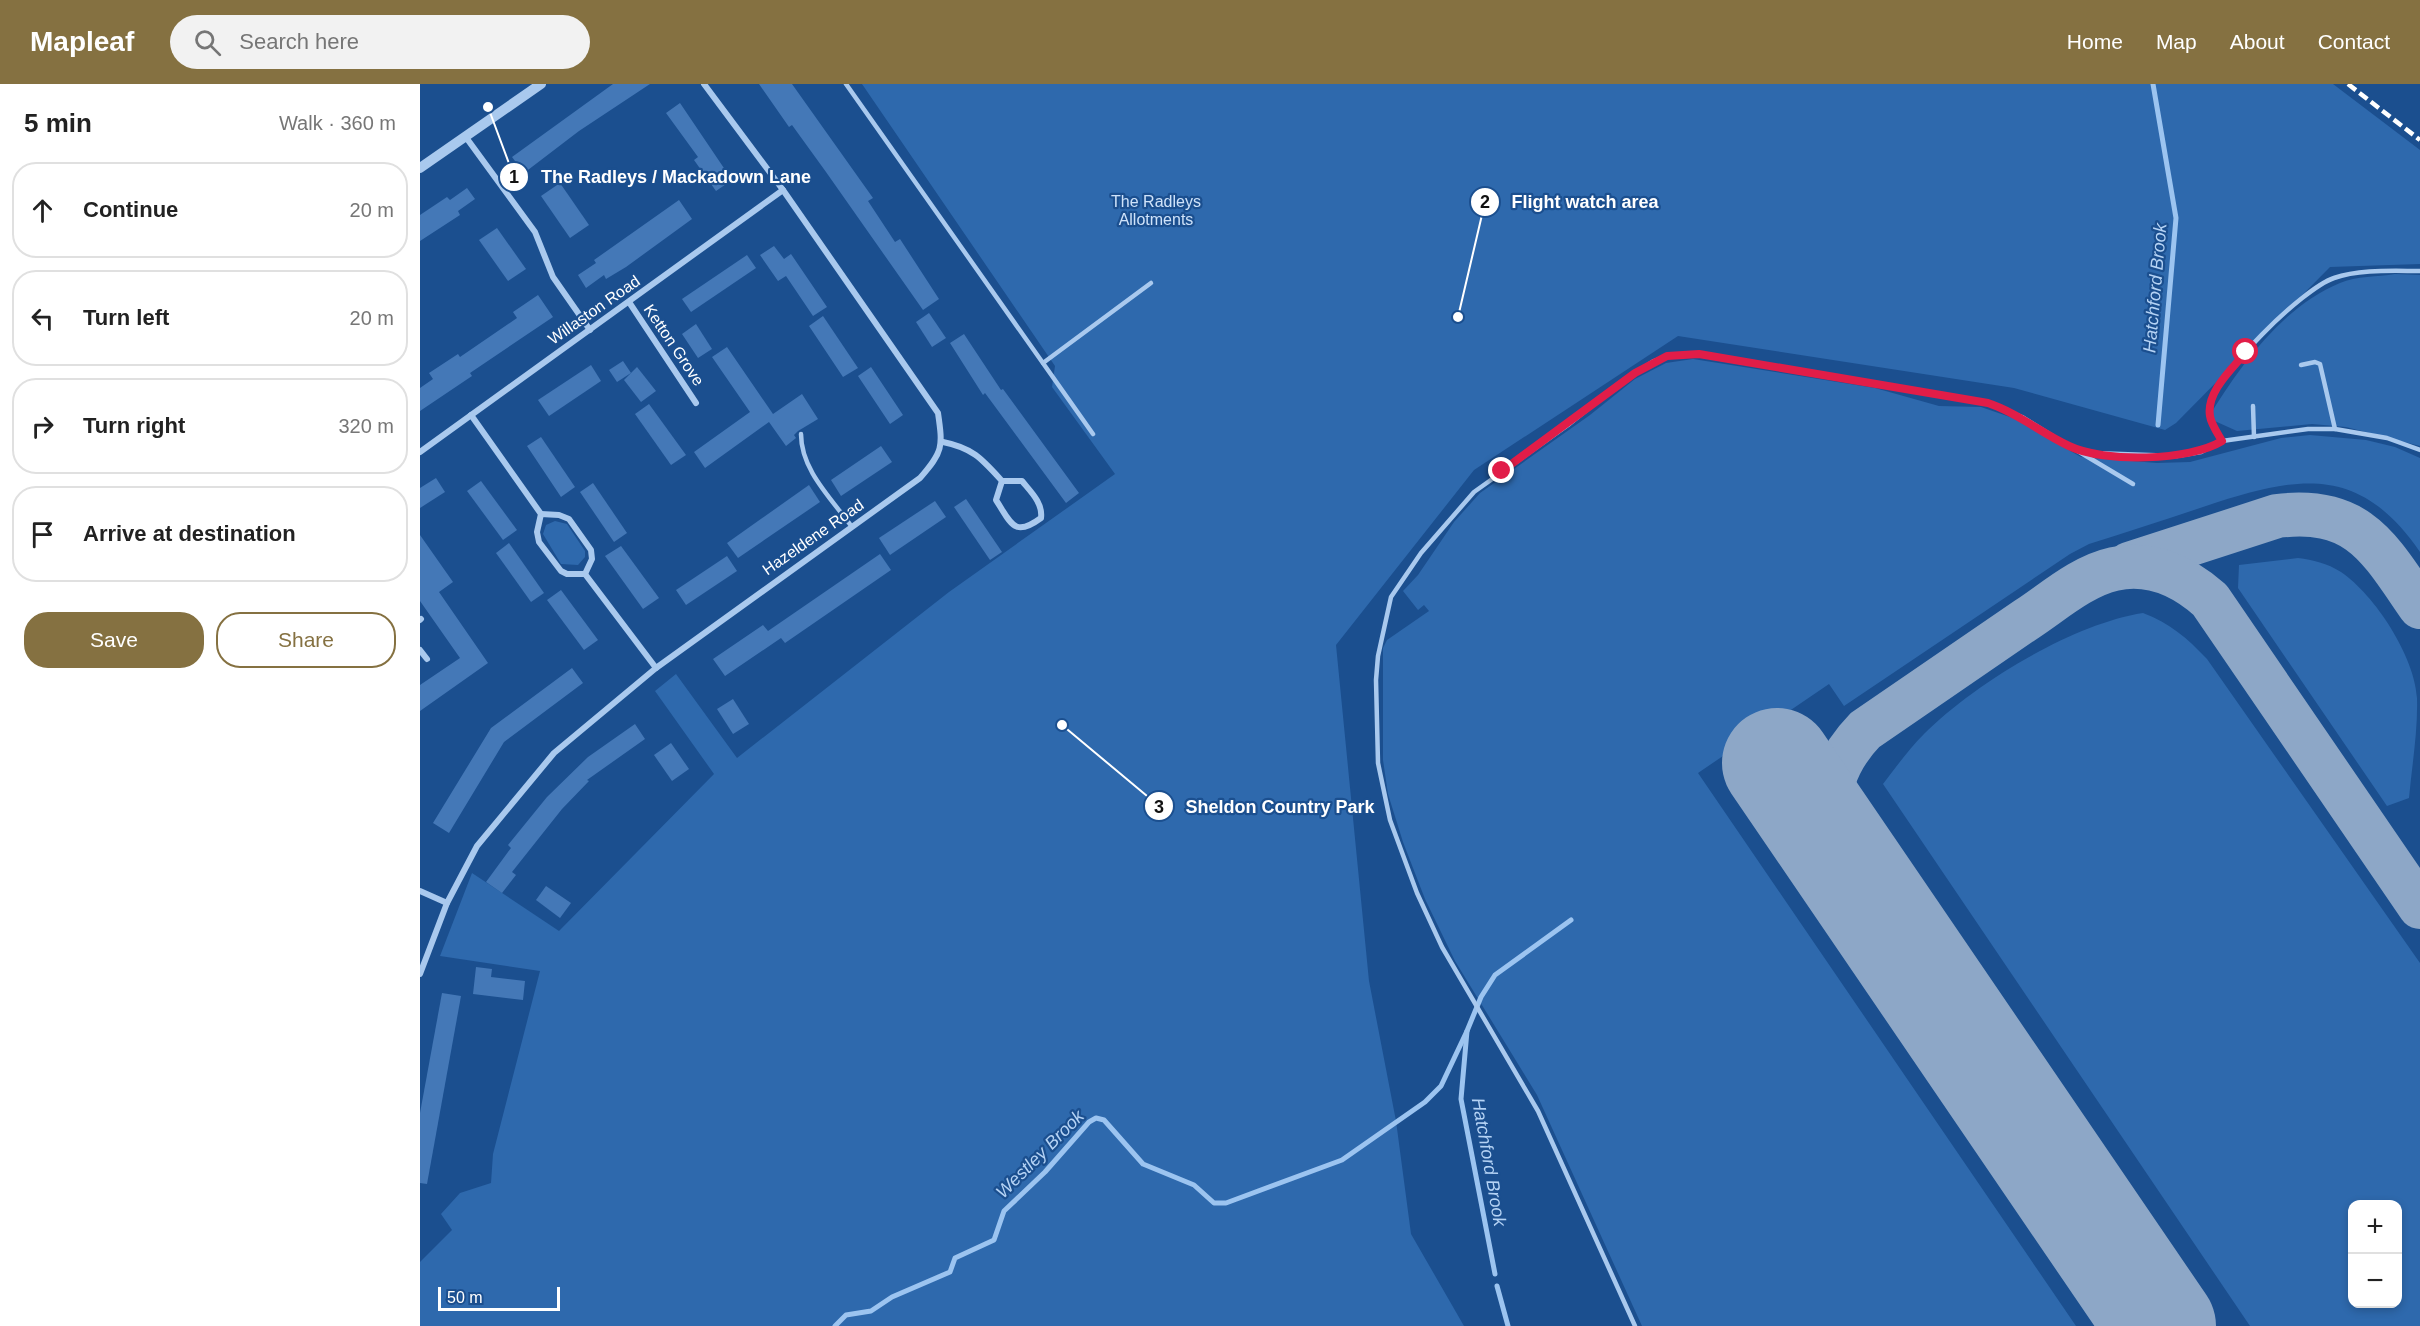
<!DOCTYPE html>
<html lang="en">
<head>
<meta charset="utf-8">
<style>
  :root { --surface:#fff; --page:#f2f2f2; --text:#222; --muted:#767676; --line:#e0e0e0; --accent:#857141 }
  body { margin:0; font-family:Helvetica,sans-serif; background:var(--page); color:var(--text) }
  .controls { position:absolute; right:18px; bottom:18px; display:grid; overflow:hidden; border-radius:12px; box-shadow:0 3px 9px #0003 }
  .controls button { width:54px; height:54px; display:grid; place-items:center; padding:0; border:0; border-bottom:2px solid var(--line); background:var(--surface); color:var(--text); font:30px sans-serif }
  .scale { position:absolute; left:18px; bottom:15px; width:122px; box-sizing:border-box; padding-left:6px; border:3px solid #fff; border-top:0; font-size:16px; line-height:21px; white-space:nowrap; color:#fff; -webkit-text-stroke:4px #1b4f8f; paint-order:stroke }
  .stop { position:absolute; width:18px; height:18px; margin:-14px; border:4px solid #e11d48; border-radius:50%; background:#fff }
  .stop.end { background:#e11d48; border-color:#fff; box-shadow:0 2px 6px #0008 }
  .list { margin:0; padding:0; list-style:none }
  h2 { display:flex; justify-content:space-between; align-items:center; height:78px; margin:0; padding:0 24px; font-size:26px }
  h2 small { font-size:20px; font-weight:400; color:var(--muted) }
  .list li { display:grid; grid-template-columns:39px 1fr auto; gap:18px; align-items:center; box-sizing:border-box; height:96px; margin:0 12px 12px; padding:0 12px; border:2px solid var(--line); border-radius:24px }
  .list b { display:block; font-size:22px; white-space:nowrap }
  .list em { font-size:20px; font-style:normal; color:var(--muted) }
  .actions { display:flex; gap:12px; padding:18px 24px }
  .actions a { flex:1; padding:14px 0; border:2px solid var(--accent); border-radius:24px; text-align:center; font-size:21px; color:var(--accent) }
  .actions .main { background:var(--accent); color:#fff }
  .icon { flex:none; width:33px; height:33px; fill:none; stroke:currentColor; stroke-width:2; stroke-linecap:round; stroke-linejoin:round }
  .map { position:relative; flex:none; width:2000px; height:1242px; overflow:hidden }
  header { display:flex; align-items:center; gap:36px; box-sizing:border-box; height:84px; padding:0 30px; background:var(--accent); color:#fff }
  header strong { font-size:28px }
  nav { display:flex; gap:33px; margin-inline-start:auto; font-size:21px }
  .search { width:420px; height:54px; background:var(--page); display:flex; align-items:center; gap:15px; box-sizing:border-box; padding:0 21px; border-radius:33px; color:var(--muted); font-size:22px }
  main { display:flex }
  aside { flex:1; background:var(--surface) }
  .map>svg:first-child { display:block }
  .green { fill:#2e69ad; fill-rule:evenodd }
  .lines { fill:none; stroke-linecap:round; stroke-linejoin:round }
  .stream { stroke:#9cc4f0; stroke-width:5 }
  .taxiway { stroke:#8da7c7; stroke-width:44 }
  .runway { stroke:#8da7c7; stroke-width:110 }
  .building { fill:#4478b7 }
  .service { stroke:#a9c9ee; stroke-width:4.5 }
  .minor { stroke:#a9c9ee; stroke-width:6 }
  .tertiary { stroke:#a9c9ee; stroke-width:10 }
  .rail { stroke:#fff; stroke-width:4.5; stroke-dasharray:10 4.5; stroke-linecap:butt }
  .route { stroke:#e11d48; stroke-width:8 }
  .labels { text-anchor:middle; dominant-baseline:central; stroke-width:4.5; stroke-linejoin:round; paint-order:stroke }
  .park-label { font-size:16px; fill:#cfe3fa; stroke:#1b4f8f }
  .street-label { font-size:16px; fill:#fff; stroke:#1b4f8f }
  .water-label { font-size:18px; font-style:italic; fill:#b5d3f5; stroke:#1b4f8f }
  .leader { fill:none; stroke:#fff; stroke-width:2 }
  .callout-dot { fill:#fff; stroke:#1b4f8f; stroke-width:2 }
  .mark-label { font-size:18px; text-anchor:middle; font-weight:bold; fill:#111 }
  .callout-label { font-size:18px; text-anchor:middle; font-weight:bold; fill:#fff; stroke:#1b4f8f; stroke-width:4.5; stroke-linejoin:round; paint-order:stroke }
</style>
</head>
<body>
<header>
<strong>Mapleaf</strong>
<div class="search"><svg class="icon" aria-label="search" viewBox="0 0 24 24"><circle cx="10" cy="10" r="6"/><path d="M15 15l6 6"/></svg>Search here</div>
<nav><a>Home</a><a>Map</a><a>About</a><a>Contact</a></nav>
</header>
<main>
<aside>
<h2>5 min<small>Walk · 360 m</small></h2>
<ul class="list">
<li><svg class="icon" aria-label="ahead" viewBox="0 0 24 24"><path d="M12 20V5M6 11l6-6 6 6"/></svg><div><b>Continue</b></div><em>20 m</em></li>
<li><svg class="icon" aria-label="left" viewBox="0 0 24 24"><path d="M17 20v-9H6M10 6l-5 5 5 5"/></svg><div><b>Turn left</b></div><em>20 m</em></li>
<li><svg class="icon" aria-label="right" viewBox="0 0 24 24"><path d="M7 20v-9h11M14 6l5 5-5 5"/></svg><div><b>Turn right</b></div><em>320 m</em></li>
<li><svg class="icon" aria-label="arrive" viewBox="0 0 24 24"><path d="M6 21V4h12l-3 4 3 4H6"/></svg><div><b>Arrive at destination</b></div></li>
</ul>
<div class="actions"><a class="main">Save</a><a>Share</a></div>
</aside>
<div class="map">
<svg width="2000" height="1242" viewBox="0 0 2000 1242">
  <rect width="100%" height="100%" fill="#1b4f8f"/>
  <g class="green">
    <path d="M442,0H1913L2000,66V180L1910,183L1756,339L1745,346L1594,304L1258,252L1054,386L916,561L949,897L976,1037L991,1150L1044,1242H0V1178L32,1146L21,1130L40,1109L71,1099L73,1070L120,887L20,872L52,789L139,847L294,690L235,607L256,590L317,674L529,508L695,390L632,303L635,282Z"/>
    <path d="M1975,190L2000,191V362L1926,343L1892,340L1817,347L1788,334C1819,283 1863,222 1920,199C1936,192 1958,193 1975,190Z"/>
    <path d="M1273,275L1455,304L1519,322L1561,323L1593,334L1661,373L1737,379L1770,378L1861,354L1890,351L1946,356L1975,363L2000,374V468C1939,379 1877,392 1786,422C1747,435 1708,448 1669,460L1650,470L1424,622L1409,600L1278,689L1656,1242H1222L1117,1011L1035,877L1005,815L983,758L968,710L963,676V564L967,556L1009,527L1004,521L998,526L983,507L998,491L1034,438L1060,409L1170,331L1215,295L1246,279Z"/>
    <path d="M135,437L147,440L165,467V473L158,481L141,480L123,450L126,441Z"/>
    <path d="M1878,474C1893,476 1907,479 1921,488C1955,511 1995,573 1997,614C1998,647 1992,681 1989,714L1967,722L1818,504L1819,481Z"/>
    <path d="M1723,529C1750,539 1767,554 1787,575L2000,879V1242H1830L1463,700C1476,683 1489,665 1504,650C1554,600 1652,540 1723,529ZM1932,1120H1978V1220H1932Z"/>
  </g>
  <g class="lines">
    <g class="stream">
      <path d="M1733,0L1756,134L1738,341"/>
      <path d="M1075,1190L1041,1015L1047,947L1061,913L1075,891L1151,836"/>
      <path d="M1077,1202L1088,1242"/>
      <path d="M415,1242L426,1231L451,1227L472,1213L530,1188L535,1174L574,1156L584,1127L625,1088L669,1038L676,1034L684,1036L723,1080L774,1101L794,1119H806L922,1076L1005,1018L1021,1002L1047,947"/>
    </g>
    <g class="taxiway">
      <path d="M1709,480L1857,432C1939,422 1959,464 2000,523"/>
      <path d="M1415,763C1401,719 1413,679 1445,646C1499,609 1553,572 1607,535C1633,518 1662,492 1694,485C1730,477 1763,492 1790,516L2000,823"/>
    </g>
    <path class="runway" d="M1357,679L1741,1242"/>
  </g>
  <g class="building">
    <path d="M193,0H230L159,47L104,89L92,73Z"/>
    <path d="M339,0H372L453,114L448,117L475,158L480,155L519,215L503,226L406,88L372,41L369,43Z"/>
    <path d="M260,19L312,96L296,107L274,76L278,73L246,29Z"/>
    <path d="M140,99L169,141L150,154L121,112Z"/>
    <path d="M47,104L55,115L38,127L40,131L0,157V131L27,113L30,116Z"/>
    <path d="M259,116L272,135L206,183L186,195L184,191L166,204L158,191L176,179L174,176Z"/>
    <path d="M77,144L106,185L88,197L59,156Z"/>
    <path d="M354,162L364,175L371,170L407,223L393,232L366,192L358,197L340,171Z"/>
    <path d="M327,171L336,184L271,228L262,215Z"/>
    <path d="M118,211L133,233L50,289L52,292L0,327V304L13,295L9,289L38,270L40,273L97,234L93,228Z"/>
    <path d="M509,229L526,254L512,263L496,238Z"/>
    <path d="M403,232L438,284L423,293L389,242Z"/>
    <path d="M276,240L292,265L278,274L262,250Z"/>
    <path d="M544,250L581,306L583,305L659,409L646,419L565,309L563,311L530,259Z"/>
    <path d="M307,263L353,330L382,310L398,335L378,347L374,351L376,354L366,362L349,338L285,384L274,368L330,328L292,273Z"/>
    <path d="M203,277L211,289L197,298L189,286Z"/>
    <path d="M171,281L181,297L129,332L118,316Z"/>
    <path d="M217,283L236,307L221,318L204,296Z"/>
    <path d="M451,283L483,331L470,340L438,292Z"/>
    <path d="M229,320L266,371L251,381L215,330Z"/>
    <path d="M121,353L155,403L141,413L107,362Z"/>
    <path d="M461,362L472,378L421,412L411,396Z"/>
    <path d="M16,394L25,408L0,424V404Z"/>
    <path d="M61,397L97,446L83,456L47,407Z"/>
    <path d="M173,399L207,449L194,458L160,408Z"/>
    <path d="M389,401L400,418L318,474L307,459Z"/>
    <path d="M546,415L582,468L570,476L534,423Z"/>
    <path d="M515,417L526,433L470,471L459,454Z"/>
    <path d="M0,451L33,498L19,508L68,579L0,627V601L40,574L0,517Z"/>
    <path d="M89,459L124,509L111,518L76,469Z"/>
    <path d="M201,462L239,514L223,525L185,472Z"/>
    <path d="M460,470L471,486L365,559L361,554L305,592L293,575L343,541L348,547Z"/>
    <path d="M307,472L317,487L266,521L256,506Z"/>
    <path d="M141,506L178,556L164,566L127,516Z"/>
    <path d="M152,584L163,599L84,658L29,749L13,739L71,644Z"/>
    <path d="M313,615L329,640L313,650L297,625Z"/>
    <path d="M215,640L225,655L167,696L169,697L142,725L92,788L96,791L82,809L66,798L91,764L88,761L127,713L168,673Z"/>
    <path d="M251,659L269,685L252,697L234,671Z"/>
    <path d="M126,802L151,819L140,834L116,816Z"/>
    <path d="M56,883L72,885L71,893L105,897L103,916L53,910Z"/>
    <path d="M22,909L41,912L7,1100L0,1099V1029Z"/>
  </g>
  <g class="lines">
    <g class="service">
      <path d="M426,0L673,350"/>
      <path d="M623,279L731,199"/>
      <path d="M1881,281L1895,278L1900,280L1915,345"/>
      <path d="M1833,322L1834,353"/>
      <path d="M381,350C381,386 411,414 432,443"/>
      <path d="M1802,357C1797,346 1788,336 1790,323C1795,291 1882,205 1914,194C1939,185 1973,187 2000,187"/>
      <path d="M1656,366L1713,400"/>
      <path d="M1215,1242L1118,1027L1022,863L997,809L970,736L958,679L956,596L958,572L971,513L1001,469L1054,408L1148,341L1199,300L1234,277L1247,272L1279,271L1568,319L1602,333L1650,363L1673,369L1757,372L1781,368L1802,357L1888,345H1915L1967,354L2000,366"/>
    </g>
    <g class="minor">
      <path d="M45,52L115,148L133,193L170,246"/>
      <path d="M209,218L276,319"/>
      <path d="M51,331L121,430L117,448L119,458L141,487L147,490H165L236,584"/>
      <path d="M523,358C553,364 562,375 582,397H602C611,408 623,419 621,434C594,454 591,439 576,416L582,397"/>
      <path d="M0,368L363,106"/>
      <path d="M121,430L139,431L149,435L171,466L172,475L165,490"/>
      <path d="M0,536L1,535"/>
      <path d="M0,566L7,575"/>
      <path d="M0,807L27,819"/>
      <path d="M0,890L27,819L57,762L134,669L236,584L500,394C523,368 523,363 518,329L363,106L284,0"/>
    </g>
    <path class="tertiary" d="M0,84L121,0"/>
    <path class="rail" d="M1928,0L2000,56"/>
  </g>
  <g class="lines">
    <path class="route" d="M1082,387L1215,289L1247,272L1279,270L1568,319C1598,329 1621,349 1649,362C1684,379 1770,377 1802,357C1798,350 1791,340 1790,332C1786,308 1812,285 1826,268"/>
  </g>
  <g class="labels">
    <g class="park-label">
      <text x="736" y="117">The Radleys<tspan x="736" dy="18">Allotments</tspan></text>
    </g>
    <g class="street-label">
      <text transform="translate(174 226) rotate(-35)">Willaston Road</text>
      <text transform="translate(254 261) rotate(56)">Ketton Grove</text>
      <text transform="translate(393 453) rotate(-35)">Hazeldene Road</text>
    </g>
    <g class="water-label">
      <text transform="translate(1735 204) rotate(-85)">Hatchford Brook</text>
      <text transform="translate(620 1070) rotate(-45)">Westley Brook</text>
      <text transform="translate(1069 1078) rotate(80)">Hatchford Brook</text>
    </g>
  </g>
  <path class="leader" d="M68 23L94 93M1038 233L1065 118M642 641L739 722"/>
  <g class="callout-dot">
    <circle cx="68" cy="23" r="6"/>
    <circle cx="1038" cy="233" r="6"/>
    <circle cx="642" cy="641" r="6"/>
    <circle cx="94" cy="93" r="15"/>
    <circle cx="1065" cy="118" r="15"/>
    <circle cx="739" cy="722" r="15"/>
  </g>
  <g class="mark-label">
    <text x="94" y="99">1</text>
    <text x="1065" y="124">2</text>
    <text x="739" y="729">3</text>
  </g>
  <g class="callout-label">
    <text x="256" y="99">The Radleys / Mackadown Lane</text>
    <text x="1165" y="124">Flight watch area</text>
    <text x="860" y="729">Sheldon Country Park</text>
  </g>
</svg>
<div class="controls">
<button>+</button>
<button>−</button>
</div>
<div class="scale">50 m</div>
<div class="stop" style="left:1826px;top:268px"></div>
<div class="stop end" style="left:1082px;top:387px"></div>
</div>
</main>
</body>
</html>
